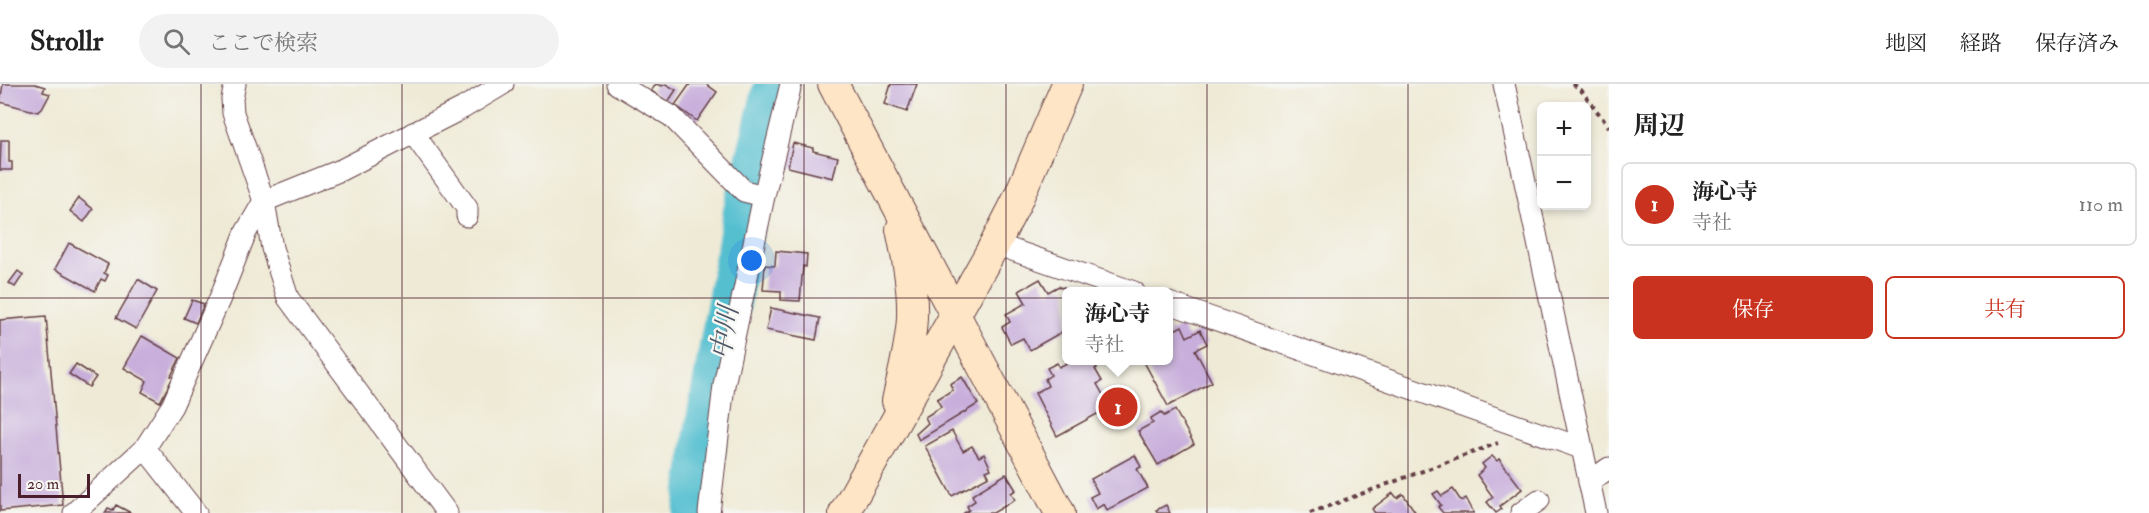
<!DOCTYPE html>
<html lang="ja">
<head>
<meta charset="utf-8">
<style>
  :root { --surface:#fff; --page:#f2f2f2; --text:#222; --muted:#767676; --line:#e0e0e0; --accent:#c8321e }
  body { margin:0; font-family:"IM FELL Double Pica","Noto Serif JP",serif; background:var(--page); color:var(--text) }
  .controls { position:absolute; right:18px; top:18px; display:grid; overflow:hidden; border-radius:9px; box-shadow:0 3px 9px #0003 }
  .controls button { width:54px; height:54px; display:grid; place-items:center; padding:0; border:0; border-bottom:2px solid var(--line); background:var(--surface); color:var(--text); font:30px sans-serif }
  .scale { position:absolute; left:18px; bottom:15px; width:72px; box-sizing:border-box; padding-left:6px; border:3px solid #4a1f2b; border-top:0; font-size:16px; line-height:21px; white-space:nowrap; color:#4a1f2b; -webkit-text-stroke:4px #f6f6f2; paint-order:stroke }
  .you { position:absolute; left:752px; top:177px; width:21px; height:21px; margin:-15px; border:4px solid #fff; border-radius:50%; background:#1a73e8; box-shadow:0 0 0 9px #1a73e833 }
  .badge { display:grid; place-items:center; width:39px; height:39px; border-radius:50%; background:var(--accent); color:#fff; font-size:20px; font-weight:700 }
  .pin { position:absolute; translate:-50% -50%; border:3px solid #fff; box-shadow:0 2px 6px #0006 }
  .popup { position:absolute; left:1062px; top:203px; width:111px; height:78px; box-sizing:border-box; display:grid; place-content:center; border-radius:9px; background:var(--surface); filter:drop-shadow(0 2px 4px #0005); font-size:20px; white-space:nowrap; color:var(--muted) }
  .popup b { font-size:22px; color:var(--text) }
  .popup::after { content:''; position:absolute; left:50%; top:100%; margin-left:-12px; border:12px solid transparent; border-top-color:var(--surface) }
  .list { margin:0; padding:0; list-style:none }
  h2 { display:flex; justify-content:space-between; align-items:center; height:78px; margin:0; padding:0 24px; font-size:26px }
  h2 small { font-size:20px; font-weight:400; color:var(--muted) }
  .list li { display:grid; grid-template-columns:39px 1fr auto; gap:18px; align-items:center; box-sizing:border-box; height:84px; margin:0 12px 12px; padding:0 12px; border:2px solid var(--line); border-radius:9px }
  .list b { display:block; font-size:22px; white-space:nowrap }
  .list p { margin:0; font-size:20px; white-space:nowrap; color:var(--muted) }
  .list em { font-size:20px; font-style:normal; color:var(--muted) }
  .actions { display:flex; gap:12px; padding:18px 24px }
  .actions a { flex:1; padding:14px 0; border:2px solid var(--accent); border-radius:9px; text-align:center; font-size:21px; color:var(--accent) }
  .actions .main { background:var(--accent); color:#fff }
  .icon { flex:none; width:33px; height:33px; fill:none; stroke:currentColor; stroke-width:2; stroke-linecap:round; stroke-linejoin:round }
  .map { position:relative; flex:none; width:1609px; height:429px; overflow:hidden }
  header { display:flex; align-items:center; gap:36px; box-sizing:border-box; height:84px; padding:0 30px; background:var(--surface); border-bottom:2px solid var(--line) }
  header strong { font-size:28px }
  nav { display:flex; gap:33px; margin-inline-start:auto; font-size:21px }
  .search { width:420px; height:54px; background:var(--page); display:flex; align-items:center; gap:15px; box-sizing:border-box; padding:0 21px; border-radius:33px; color:var(--muted); font-size:22px }
  main { display:flex }
  aside { flex:1; background:var(--surface) }
  .map>svg:first-child { display:block }
  .lines { fill:none; stroke-linecap:round; stroke-linejoin:round }
  .river { stroke:#54bfd0; stroke-width:44 }
  .building { fill:#c8aedb }
  .street-casing { stroke:#633d44; stroke-width:23 }
  .secondary-casing { stroke:#633d44; stroke-width:32 }
  .path { stroke:#633d44; stroke-width:4; stroke-dasharray:4.5 4.5; stroke-linecap:butt }
  .street { stroke:#fff; stroke-width:21 }
  .secondary { stroke:#fde5c5; stroke-width:30 }
  .grid { fill:none; stroke:#4a1f2b; stroke-width:1.5; stroke-opacity:0.55 }
  .labels { text-anchor:middle; dominant-baseline:central; stroke-width:4.5; stroke-linejoin:round; paint-order:stroke }
  .water-label { font-size:27px; font-style:italic; fill:#4e5765; stroke:#f6f6f2 }
</style>
</head>
<body>
<header>
<strong>Strollr</strong>
<div class="search"><svg class="icon" aria-label="search" viewBox="0 0 24 24"><circle cx="10" cy="10" r="6"/><path d="M15 15l6 6"/></svg>ここで検索</div>
<nav><a>地図</a><a>経路</a><a>保存済み</a></nav>
</header>
<main>
<div class="map">
<svg width="1609" height="429" viewBox="0 0 1609 429">
  <rect width="100%" height="100%" fill="#f6f6f2"/>
  <filter id="ink" filterUnits="userSpaceOnUse"><feTurbulence type="fractalNoise" baseFrequency=".0167" numOctaves="2"/><feDisplacementMap in="SourceGraphic" scale="12" xChannelSelector="R" yChannelSelector="G"/><feConvolveMatrix kernelMatrix="1 2 1 2 8 2 1 2 1" color-interpolation-filters="sRGB"/></filter>
  <filter id="wash" filterUnits="userSpaceOnUse"><feTurbulence type="fractalNoise" baseFrequency=".008" numOctaves="4" result="noise"/><feDisplacementMap in="SourceGraphic" scale="24" xChannelSelector="R" yChannelSelector="G"/><feGaussianBlur stdDeviation="1.35" result="paint"/><feColorMatrix in="noise" values="0 0 0 0 0 0 0 0 0 0 0 0 0 0 0 0 0 1.4 0 .05"/><feComposite in="paint" operator="in"/></filter>
  <g filter="url(#wash)">
    <rect width="100%" height="100%" fill="#efead5"/>
    <g class="lines">
      <path class="river" d="M695,429L706,348L745,127L776,0"/>
    </g>
    <g id="blocks">
      <g class="building">
        <path d="M3,0H35L45,3L43,8L50,10L42,25L38,28L0,18Z"/>
        <path d="M656,0L662,2L666,0L676,6L668,18L651,7Z"/>
        <path d="M690,0H706L717,8L697,37L675,21Z"/>
        <path d="M891,0H917L907,28L885,20Z"/>
        <path d="M1,56H9V78H12V86H0Z"/>
        <path d="M793,59L813,64V67L838,73L833,94L788,83Z"/>
        <path d="M79,114L93,125L84,138L70,127Z"/>
        <path d="M69,159L108,180L104,189L108,191L105,197L101,195L95,207L55,185Z"/>
        <path d="M776,167L807,170L806,183L803,182L800,217L781,216V207L763,206L765,181L775,182Z"/>
        <path d="M18,187L23,191L15,203L9,199Z"/>
        <path d="M138,195L157,207L136,245L116,234Z"/>
        <path d="M1040,195L1048,208L1059,202L1061,204L1064,203L1067,208V245L1030,266L1023,254L1011,260L1002,243L1010,238L1006,230L1026,219L1019,207Z"/>
        <path d="M192,216L204,220L196,239L184,234Z"/>
        <path d="M771,224L820,234L816,256L766,246Z"/>
        <path d="M46,232L63,421L0,427V236Z"/>
        <path d="M1182,242L1187,253L1200,246L1207,260L1195,266L1212,298L1168,322L1143,276H1169V243L1171,248Z"/>
        <path d="M142,252L180,274L171,292L173,293L160,318L142,308L147,297L124,284Z"/>
        <path d="M1077,276H1093L1097,284L1095,285L1102,297L1097,300L1110,323L1057,352L1035,309L1048,302L1045,295L1051,291L1047,284L1057,279L1059,283L1071,277L1072,279Z"/>
        <path d="M76,280L96,293L89,303L69,290Z"/>
        <path d="M962,293L978,320L919,356L916,350L928,339L925,333L941,323L937,315L953,306L950,300Z"/>
        <path d="M1175,326L1194,360L1158,381L1138,347L1153,339L1151,334L1161,328L1164,332Z"/>
        <path d="M952,347L963,367L972,362L979,373L984,370L991,385L986,387L989,392L952,412L925,362Z"/>
        <path d="M1135,371L1141,383L1137,385L1148,404L1107,426L1104,420L1096,425L1090,413L1098,409L1091,395Z"/>
        <path d="M1492,372L1497,377L1499,375L1522,405L1500,422L1502,425L1496,429L1487,418L1493,413L1477,391L1485,384L1482,380Z"/>
        <path d="M1006,390L1016,406L1011,409L1015,416L993,429H964L969,426L967,422L975,417L972,411Z"/>
        <path d="M1453,405L1461,417L1466,414L1474,429H1443L1438,423L1441,421L1433,410L1438,407L1442,412Z"/>
        <path d="M1393,409L1397,414L1403,410L1416,429H1375L1372,425Z"/>
        <path d="M116,421L131,429H105L108,424L113,426Z"/>
        <path d="M1166,421L1170,429H1158L1156,426Z"/>
      </g>
    </g>
  </g>
  <g filter="url(#ink)">
    <use href="#blocks" fill-opacity="0" stroke="#633d44" stroke-width="1.5"/>
    <g class="lines">
      <g class="street-casing">
        <g id="street">
          <path d="M235,0L232,15L233,29L264,117L272,164L288,214L447,429"/>
          <path d="M617,0L671,32L744,107L764,112"/>
          <path d="M1504,0L1596,429"/>
          <path d="M413,49L467,124V132"/>
          <path d="M995,160L1134,208"/>
          <path d="M1169,219L1581,364"/>
          <path d="M145,364L196,429"/>
          <path d="M1589,398L1609,384"/>
          <path d="M74,429L145,364L172,322L220,214L246,148L264,117L341,86L463,24L503,0"/>
          <path d="M709,429L724,301L764,112L791,0"/>
          <path d="M1521,429L1539,416"/>
        </g>
      </g>
      <g class="secondary-casing">
        <g id="secondary">
          <path d="M833,0L1060,429"/>
          <path d="M897,317C903,289 911,261 912,233C913,203 907,174 901,145"/>
          <path d="M844,429L995,160L1016,119L1067,0"/>
        </g>
      </g>
      <g class="path">
        <path d="M1573,0L1581,6L1609,43"/>
        <path d="M1310,429L1498,359"/>
      </g>
      <use href="#street" class="street"/>
      <use href="#secondary" class="secondary"/>
    </g>
  </g>
  <path class="grid" d="M201,0V429M402,0V429M603,0V429M804,0V429M1006,0V429M1207,0V429M1408,0V429M0,214H1609"/>
  <g class="labels">
    <g class="water-label">
      <text transform="translate(725 249) rotate(-81)">中川</text>
    </g>
  </g>
</svg>
<div class="controls">
<button>+</button>
<button>−</button>
</div>
<div class="scale">20 m</div>
<div class="you"></div>
<div class="pin badge" style="left:1118px;top:323px">1</div>
<div class="popup"><b>海心寺</b>寺社</div>
</div>
<aside>
<h2>周辺<small></small></h2>
<ul class="list">
<li><span class="badge">1</span><div><b>海心寺</b><p>寺社</p></div><em>110 m</em></li>
</ul>
<div class="actions"><a class="main">保存</a><a>共有</a></div>
</aside>
</main>
</body>
</html>
